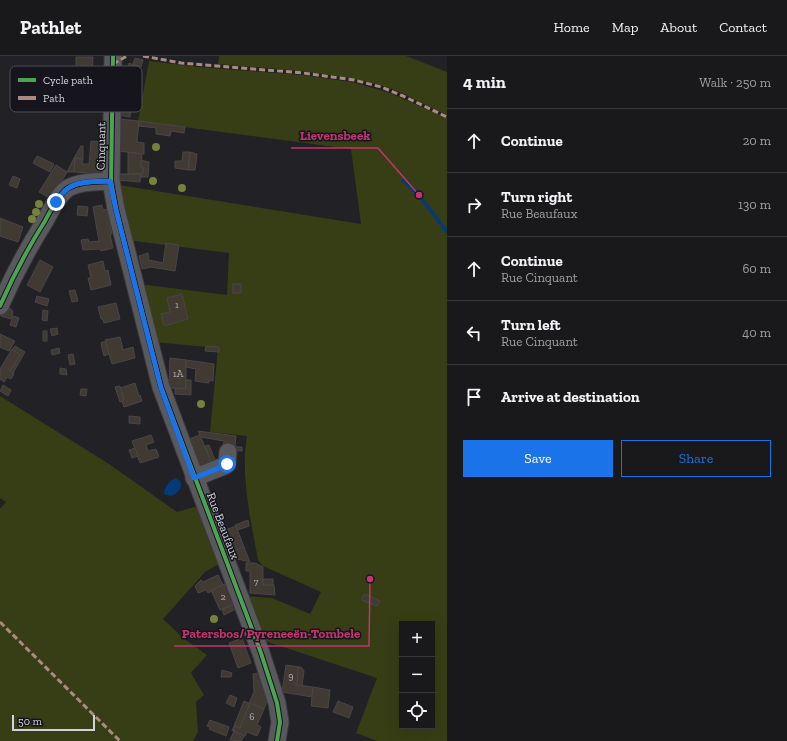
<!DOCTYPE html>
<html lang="en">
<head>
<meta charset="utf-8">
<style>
  :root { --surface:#19191c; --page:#222225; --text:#f1f3f6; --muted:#9fa0a3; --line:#37383b; --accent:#1a73e8 }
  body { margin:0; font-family:"Zilla Slab",serif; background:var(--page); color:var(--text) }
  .controls { position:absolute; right:12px; bottom:12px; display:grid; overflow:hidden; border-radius:0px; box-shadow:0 4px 16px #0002 }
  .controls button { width:36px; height:36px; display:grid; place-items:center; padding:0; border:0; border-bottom:1px solid var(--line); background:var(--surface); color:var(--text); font:20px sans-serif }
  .scale { position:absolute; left:12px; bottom:10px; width:83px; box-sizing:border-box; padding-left:4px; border:2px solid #d2d2d8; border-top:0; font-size:11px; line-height:14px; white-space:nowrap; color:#d2d2d8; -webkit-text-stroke:3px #16151e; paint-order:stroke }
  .stop { position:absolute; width:12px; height:12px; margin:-9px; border:3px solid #1a73e8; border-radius:50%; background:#fff }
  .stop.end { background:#1a73e8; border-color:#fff; box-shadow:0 1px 4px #0008 }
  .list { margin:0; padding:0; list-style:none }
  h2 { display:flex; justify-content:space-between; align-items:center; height:52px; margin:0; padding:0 16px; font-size:17px }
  h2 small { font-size:13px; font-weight:400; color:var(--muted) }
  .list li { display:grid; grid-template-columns:26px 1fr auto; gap:12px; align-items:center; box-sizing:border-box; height:64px; padding:0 16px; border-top:1px solid var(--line) }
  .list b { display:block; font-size:15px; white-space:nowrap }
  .list p { margin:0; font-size:13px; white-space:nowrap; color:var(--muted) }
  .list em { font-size:13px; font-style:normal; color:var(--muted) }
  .actions { display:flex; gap:8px; padding:12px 16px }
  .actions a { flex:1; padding:9px 0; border:1px solid var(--accent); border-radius:0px; text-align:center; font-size:14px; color:var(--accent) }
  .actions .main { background:var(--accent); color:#fff }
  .icon { flex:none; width:22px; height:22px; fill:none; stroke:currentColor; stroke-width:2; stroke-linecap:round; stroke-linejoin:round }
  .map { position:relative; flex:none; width:447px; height:685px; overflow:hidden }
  header { display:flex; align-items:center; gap:24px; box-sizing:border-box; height:56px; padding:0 20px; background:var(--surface); border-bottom:1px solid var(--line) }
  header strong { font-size:19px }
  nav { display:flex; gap:22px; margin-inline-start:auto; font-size:14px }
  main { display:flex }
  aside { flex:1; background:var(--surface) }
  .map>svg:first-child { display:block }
  .green { fill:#373e15; fill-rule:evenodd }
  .water { fill:#033a79 }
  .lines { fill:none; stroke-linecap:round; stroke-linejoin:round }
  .stream { stroke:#033a79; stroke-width:3.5 }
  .building { fill:#403a33; stroke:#484647 }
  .minor-casing { stroke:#3b3b3f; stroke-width:19 }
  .minor { stroke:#59595d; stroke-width:17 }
  .quiet { stroke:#a88b81; stroke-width:3; stroke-dasharray:6 3; stroke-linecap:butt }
  .cycleway-casing { stroke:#16151e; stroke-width:6 }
  .cycleway { stroke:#4ca352; stroke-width:4 }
  .tree { fill:#768139 }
  .route { stroke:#1a73e8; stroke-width:5 }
  .labels { text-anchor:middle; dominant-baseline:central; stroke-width:3; stroke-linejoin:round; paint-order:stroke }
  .number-label { font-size:10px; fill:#aeacaf }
  .street-label { font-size:12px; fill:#d2d2d8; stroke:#16151e }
  .key { fill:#16151e; stroke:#4e4e56; stroke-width:1 }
  .key-label { font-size:11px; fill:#d2d2d8 }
  .leader { fill:none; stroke:#c4346e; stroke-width:1.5 }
  .callout-dot { fill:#c4346e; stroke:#16151e; stroke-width:1.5 }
  .callout-label { font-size:13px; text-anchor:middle; font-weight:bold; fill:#c4346e; stroke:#16151e; stroke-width:3; stroke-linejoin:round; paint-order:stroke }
</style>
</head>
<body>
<header>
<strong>Pathlet</strong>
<nav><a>Home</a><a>Map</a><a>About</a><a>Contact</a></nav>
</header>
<main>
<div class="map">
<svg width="447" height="685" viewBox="0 0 447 685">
  <rect width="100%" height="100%" fill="#212126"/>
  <g class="green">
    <path d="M219,0H406L447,16V59C425,50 403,35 380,29C328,15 272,13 218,8Z"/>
    <path d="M149,5L199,11L302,19L352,26L390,37L447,62V685H377L356,677L377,622L259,583L245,540L272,542L310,558L321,536L263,510L258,504C251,465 240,419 247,380L210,376L218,292L154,286L139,228L227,239L229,197L126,184L113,128L361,168L351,93L138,65ZM402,568H432V670H402Z"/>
    <path d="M0,340L109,408L177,456L201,449L219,508L205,516L163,563L183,582L207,599L191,617L204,639L196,646L198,676L193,685H0V453L6,446L0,442Z"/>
  </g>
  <path class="water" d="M176,422C187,427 179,437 171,440L164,438C164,431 170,424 176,422Z"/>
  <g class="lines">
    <path class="stream" d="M403,124L419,139L447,176"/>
  </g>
  <g class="building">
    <path d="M76,1H93L92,19H96L95,31H72V19H76Z"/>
    <path d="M135,2L143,4L141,11L133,8Z"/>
    <path d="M129,7L141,12L134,33L122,30Z"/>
    <path d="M119,52L131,53L130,61L118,59Z"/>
    <path d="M119,63L139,65L137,86L144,87V98L118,95Z"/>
    <path d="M139,65L185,71L184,77L171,75L170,80L156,78V72L139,70Z"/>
    <path d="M91,85L104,86L101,118L74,116L75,102L83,103L82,108H89Z"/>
    <path d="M81,90H83V103L74,102Z"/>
    <path d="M128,96L142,98L141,111H143V117L128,119Z"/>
    <path d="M183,96H190L188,114L175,112V105H182Z"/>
    <path d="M190,96L197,98L195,114H188Z"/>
    <path d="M37,100L54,108L50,116L33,107Z"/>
    <path d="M74,102L75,103L74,116H67Z"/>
    <path d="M141,104L149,106L148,121H141V118L143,117V111H141Z"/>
    <path d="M56,109L67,116L51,143L39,136Z"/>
    <path d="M117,118H141L140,126L117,124Z"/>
    <path d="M13,120L20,123L17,132L9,129Z"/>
    <path d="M102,149L103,154L107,153L112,178H110L113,192L101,195L100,193L83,194L81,184L88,183L89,186L99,185L93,151Z"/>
    <path d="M78,150L88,151L87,160L77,159Z"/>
    <path d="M0,162L23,171L18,186L0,180Z"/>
    <path d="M166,187L179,189L175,215L151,211L142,213L139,200L148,197L149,204L163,207Z"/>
    <path d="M40,204L53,211L40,236L27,229Z"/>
    <path d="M103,205L105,215L108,214L111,229L91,234L88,222H91L88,209Z"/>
    <rect x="233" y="228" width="8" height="9"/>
    <path d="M75,234L78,245L72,246L69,235Z"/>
    <path d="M182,238L188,263L164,270L161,258L170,256L167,242Z"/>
    <path d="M37,240L49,243L47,250L35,246Z"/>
    <path d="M116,247L120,263L104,267L103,263H101L98,251Z"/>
    <path d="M4,252L11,253L13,256L11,263L1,260Z"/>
    <path d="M43,254L48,255L47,265L42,264Z"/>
    <path d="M13,260L19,262L16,271L10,269Z"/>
    <path d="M57,272L58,278L52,280L50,273Z"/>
    <rect x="43" y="275" width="4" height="10"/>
    <path d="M0,278L15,285L9,295L0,291Z"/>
    <path d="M120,281L123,294L133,291L135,302L112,308L105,284Z"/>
    <path d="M102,286H106L109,298L104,300L101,288Z"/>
    <path d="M15,290L25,296L13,317L10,315L20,299L12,294Z"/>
    <path d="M206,290L219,291V296L205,295Z"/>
    <path d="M59,292L60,297L52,299L51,294Z"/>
    <path d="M12,293L20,299L10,315L14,318L11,323L7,321L4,326L0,323V313Z"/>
    <path d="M73,298L75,308L70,309L68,299Z"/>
    <path d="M170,302L186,304V333L169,332Z"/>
    <path d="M186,304L214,308L213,325L209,324V327L195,325L196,313L186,311Z"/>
    <path d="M60,312L66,313L67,319L60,318Z"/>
    <path d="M186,324H191V339L175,338V332L186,333Z"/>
    <path d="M135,327L139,340L140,339L142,345L124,351L122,345L124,344L120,332Z"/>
    <path d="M3,329L11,334L8,340L0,335Z"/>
    <path d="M120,330L124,344L120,346L115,331Z"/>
    <path d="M81,333H87L86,340L80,339Z"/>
    <path d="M129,360L140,361V368L129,367Z"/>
    <path d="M198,375L236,380L235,389L237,391H242V395L223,394L224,385L201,381Z"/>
    <path d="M151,379L154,386L146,389L148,395L156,393L159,401L140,407L132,385Z"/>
    <path d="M200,379L211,406L200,411L189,383Z"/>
    <path d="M209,389L215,404L211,406L205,390Z"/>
    <path d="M135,392L138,400L132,402L129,394Z"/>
    <path d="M248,464L249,470L238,474L235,469Z"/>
    <path d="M236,470L244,491L231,496L223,475Z"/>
    <path d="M244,491L250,506L233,502L231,496Z"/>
    <path d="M246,507H255L263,511V529H274L275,539L250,537V515H246Z"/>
    <path d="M218,519L223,529L208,537L206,534L198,537L195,530L201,524L203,526Z"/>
    <rect x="263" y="523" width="10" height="6"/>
    <path d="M225,528L234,548L220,554L211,534Z"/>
    <path d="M364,538L380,545L377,550L362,544Z"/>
    <path d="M233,548L236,553L224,559L222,554Z"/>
    <path d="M242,582L251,607L238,612L229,587Z"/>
    <path d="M286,609L299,611L297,629L313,631L312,641L282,636Z"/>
    <path d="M298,611H300L302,612L304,615L302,630L297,629Z"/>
    <path d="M222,614L232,617L231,621H221Z"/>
    <path d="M263,616L266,641L268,642L264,653L249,647L254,636L253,618Z"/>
    <path d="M313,631L330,634L328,652L311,650Z"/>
    <path d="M230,639L237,642L234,651L226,647Z"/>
    <path d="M244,645L250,648L240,672L235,670L232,675Z"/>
    <path d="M338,645L353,651L349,662L333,656Z"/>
    <path d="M250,647L264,653L257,669L261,671L257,680L247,676L245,680L233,675L235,670L240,672Z"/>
    <path d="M210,664L229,671L226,680L209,673L210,671L207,670Z"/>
    <path d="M234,675L244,680L241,685L230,684Z"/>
  </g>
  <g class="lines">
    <g class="minor-casing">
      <g id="minor">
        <path d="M113,0L111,125L116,153L161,331L261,597L277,647L280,666L277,685"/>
        <path d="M0,250C13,220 28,192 45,165C51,154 58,139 68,132C81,125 96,126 111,125"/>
        <path d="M194,422L224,410L227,408L228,396"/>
      </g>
    </g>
    <use href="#minor" class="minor"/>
    <g class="quiet">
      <path d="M143,0L181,7L303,17L354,24L381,31L403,40L447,61"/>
      <path d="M113,8L127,0"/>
      <path d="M0,566L120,685"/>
    </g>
    <g class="cycleway-casing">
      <g id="cycleway">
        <path d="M113,0L111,125L116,153L161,331L261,597L277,647L280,666L277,685"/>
        <path d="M0,250C13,220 28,192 45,165C51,154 58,139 68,132C81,125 96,126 111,125"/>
      </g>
    </g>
    <use href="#cycleway" class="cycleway"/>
  </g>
  <g class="tree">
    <circle cx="156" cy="91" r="4"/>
    <circle cx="153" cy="125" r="4"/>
    <circle cx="182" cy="132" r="4"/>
    <circle cx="39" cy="148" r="4"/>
    <circle cx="36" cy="156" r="4"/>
    <circle cx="32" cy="163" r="4"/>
    <circle cx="201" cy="348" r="4"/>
    <circle cx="214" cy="563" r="4"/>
  </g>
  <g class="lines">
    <path class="route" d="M56,146C59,142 62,137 66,134C77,124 97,126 110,125L116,154L161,332L194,422L224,410L227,408"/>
  </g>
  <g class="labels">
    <g class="number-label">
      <text x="177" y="249">1</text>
      <text x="178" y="318">1A</text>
      <text x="256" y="526">7</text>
      <text x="223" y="541">2</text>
      <text x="291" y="620">9</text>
      <text x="252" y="661">6</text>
    </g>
    <g class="street-label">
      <text transform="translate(101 90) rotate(-89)">Cinquant</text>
      <text transform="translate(223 470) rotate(69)">Rue Beaufaux</text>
    </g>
  </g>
  <rect x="10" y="10" width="132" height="46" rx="6" class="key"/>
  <rect x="18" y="22" width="18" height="4" fill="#4ca352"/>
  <rect x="18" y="40" width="18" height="4" fill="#a88b81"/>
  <g class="key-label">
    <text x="43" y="28">Cycle path</text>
    <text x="43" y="46">Path</text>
  </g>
  <path class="leader" d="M419 139L378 92H291M370 523L369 590H174"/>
  <g class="callout-dot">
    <circle cx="419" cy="139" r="4"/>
    <circle cx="370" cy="523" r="4"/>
  </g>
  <g class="callout-label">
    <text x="335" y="84">Lievensbeek</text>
    <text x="271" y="582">Patersbos/ Pyreneeën-Tombele</text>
  </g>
</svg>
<div class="controls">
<button>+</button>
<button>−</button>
<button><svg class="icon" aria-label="locate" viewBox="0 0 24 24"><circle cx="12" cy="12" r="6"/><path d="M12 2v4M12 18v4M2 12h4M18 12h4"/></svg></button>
</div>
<div class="scale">50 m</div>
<div class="stop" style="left:227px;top:408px"></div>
<div class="stop end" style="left:56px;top:146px"></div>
</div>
<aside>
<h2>4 min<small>Walk · 250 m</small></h2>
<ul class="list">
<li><svg class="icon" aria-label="ahead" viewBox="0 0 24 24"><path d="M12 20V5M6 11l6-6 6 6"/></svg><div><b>Continue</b></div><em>20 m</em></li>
<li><svg class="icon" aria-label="right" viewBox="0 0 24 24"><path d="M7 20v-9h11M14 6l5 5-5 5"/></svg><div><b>Turn right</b><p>Rue Beaufaux</p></div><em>130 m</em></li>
<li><svg class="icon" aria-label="ahead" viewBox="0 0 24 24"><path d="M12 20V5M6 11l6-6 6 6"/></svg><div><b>Continue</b><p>Rue Cinquant</p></div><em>60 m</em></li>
<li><svg class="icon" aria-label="left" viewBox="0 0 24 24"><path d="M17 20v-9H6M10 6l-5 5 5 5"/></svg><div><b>Turn left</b><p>Rue Cinquant</p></div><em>40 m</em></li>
<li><svg class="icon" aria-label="arrive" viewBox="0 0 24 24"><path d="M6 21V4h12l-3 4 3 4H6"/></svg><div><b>Arrive at destination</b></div></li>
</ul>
<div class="actions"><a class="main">Save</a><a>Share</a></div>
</aside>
</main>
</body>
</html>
